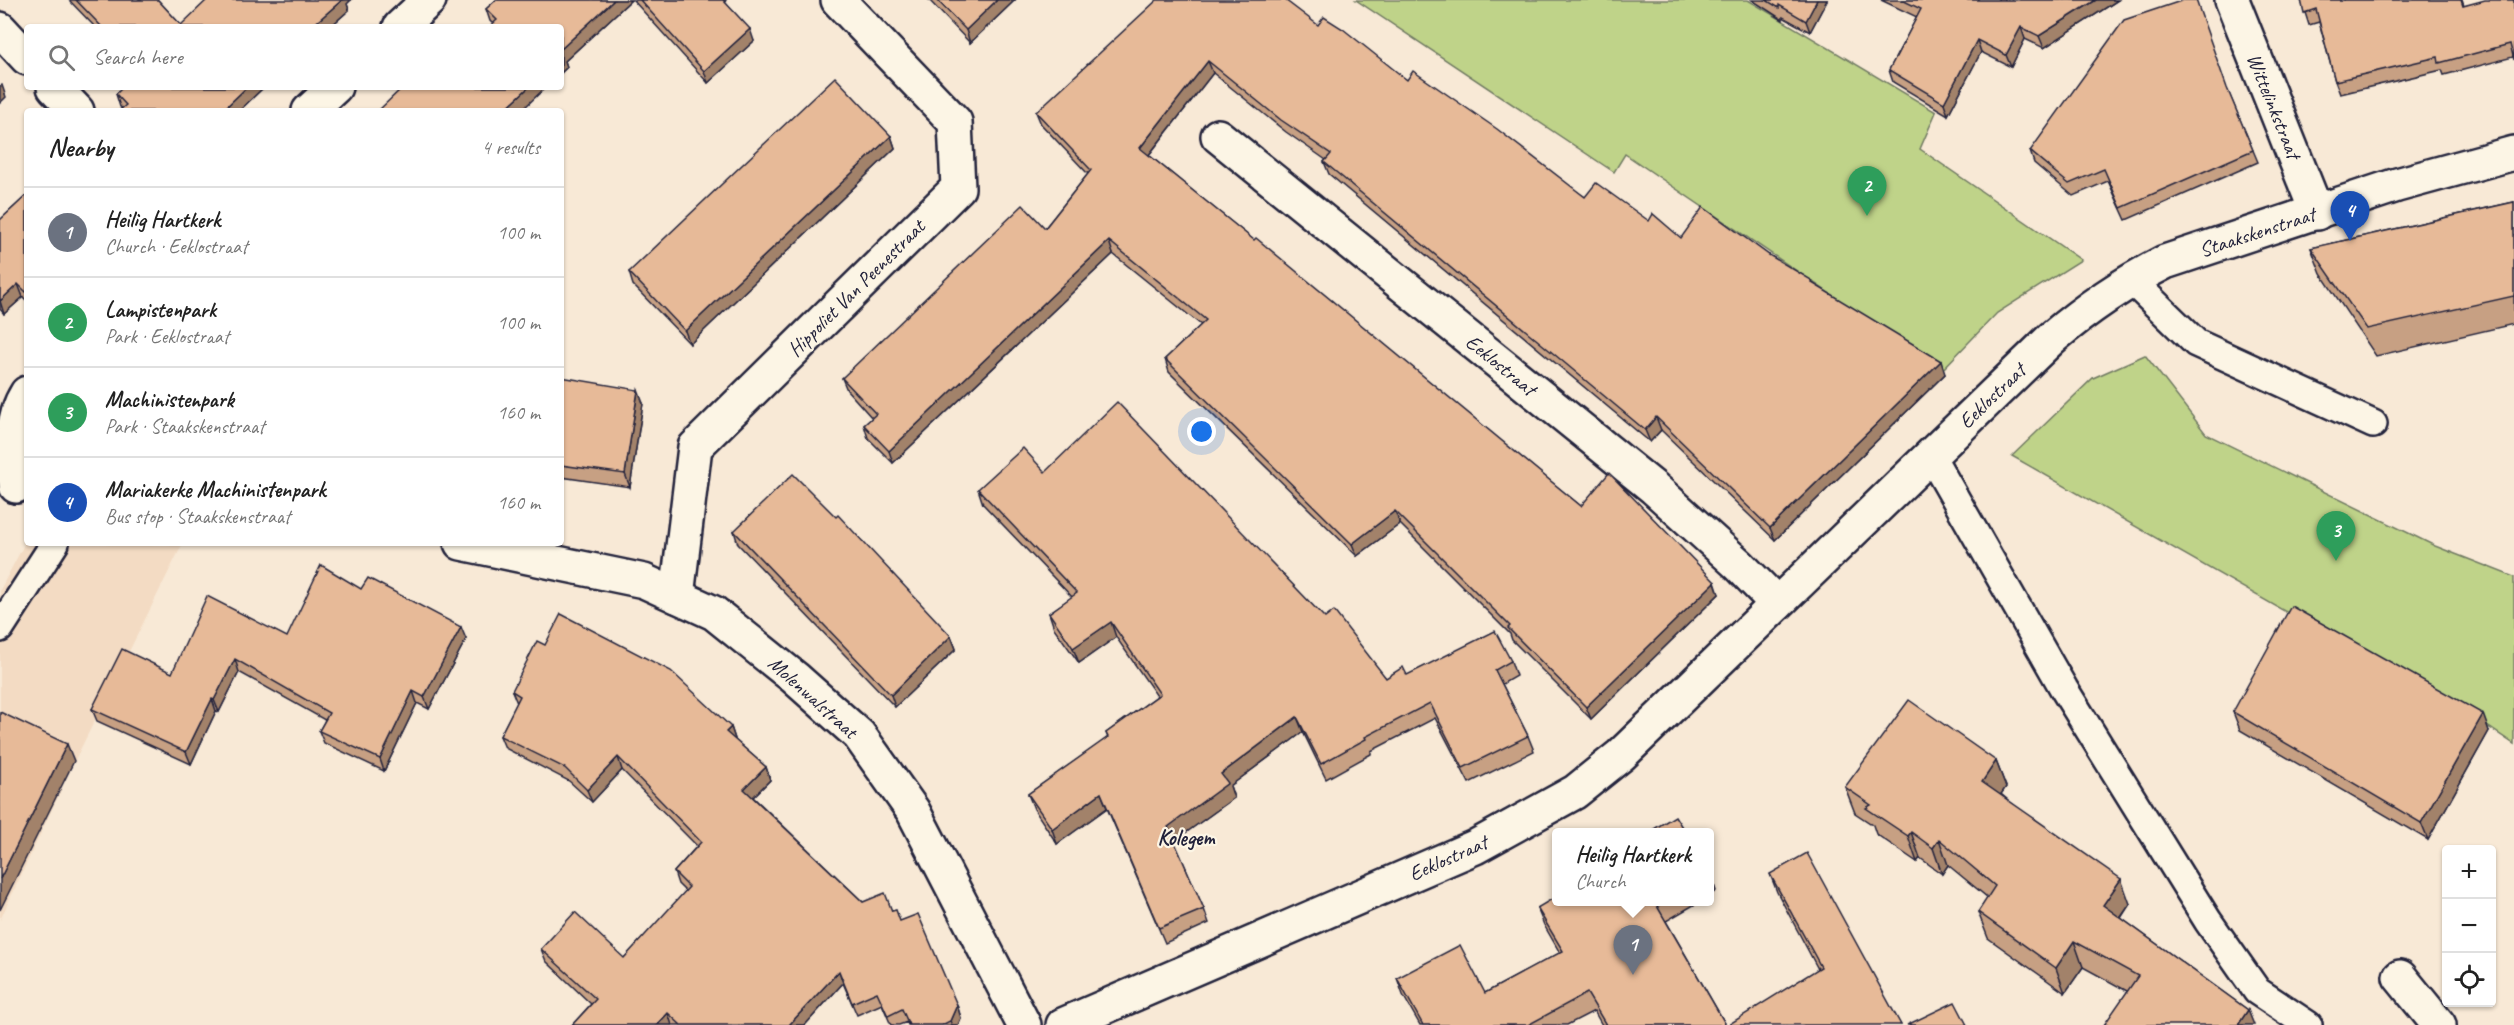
<!DOCTYPE html>
<html lang="en">
<head>
<meta charset="utf-8">
<style>
  :root { --surface:#fff; --page:#f2f2f2; --text:#222; --muted:#767676; --line:#e0e0e0; --accent:#c8321e }
  body { margin:0; font-family:Caveat,sans-serif; background:var(--page); color:var(--text) }
  .controls { position:absolute; right:18px; bottom:18px; display:grid; overflow:hidden; border-radius:6px; box-shadow:0 2px 4px #0004 }
  .controls button { width:54px; height:54px; display:grid; place-items:center; padding:0; border:0; border-bottom:2px solid var(--line); background:var(--surface); color:var(--text); font:30px sans-serif }
  .you { position:absolute; left:1202px; top:432px; width:21px; height:21px; margin:-15px; border:4px solid #fff; border-radius:50%; background:#1a73e8; box-shadow:0 0 0 9px #1a73e833 }
  .badge { display:grid; place-items:center; width:39px; height:39px; border-radius:50%; background:var(--accent); color:#fff; font-size:20px; font-weight:700 }
  .pin { position:absolute; translate:-50% -50px; filter:drop-shadow(0 2px 3px #0008) }
  .pin::after { content:''; position:absolute; top:32px; width:21px; height:18px; background:inherit; clip-path:polygon(0 0,100% 0,50% 100%) }
  .popup { position:absolute; left:1552px; top:828px; width:162px; height:78px; box-sizing:border-box; display:grid; place-content:center; border-radius:6px; background:var(--surface); filter:drop-shadow(0 2px 4px #0005); font-size:20px; white-space:nowrap; color:var(--muted) }
  .popup b { font-size:22px; color:var(--text) }
  .popup::after { content:''; position:absolute; left:50%; top:100%; margin-left:-12px; border:12px solid transparent; border-top-color:var(--surface) }
  .list { margin:0; padding:0; list-style:none }
  h2 { display:flex; justify-content:space-between; align-items:center; height:78px; margin:0; padding:0 24px; font-size:26px }
  h2 small { font-size:20px; font-weight:400; color:var(--muted) }
  .list li { display:grid; grid-template-columns:39px 1fr auto; gap:18px; align-items:center; box-sizing:border-box; height:90px; padding:0 24px; border-top:2px solid var(--line) }
  .list b { display:block; font-size:22px; white-space:nowrap }
  .list p { margin:0; font-size:20px; white-space:nowrap; color:var(--muted) }
  .list em { font-size:20px; font-style:normal; color:var(--muted) }
  .icon { flex:none; width:33px; height:33px; fill:none; stroke:currentColor; stroke-width:2; stroke-linecap:round; stroke-linejoin:round }
  .map { position:relative; flex:none; width:2514px; height:1025px; overflow:hidden }
  .search { position:absolute; background:var(--surface); box-shadow:0 2px 4px #0004; left:24px; top:24px; width:540px; height:66px; display:flex; align-items:center; gap:15px; box-sizing:border-box; padding:0 21px; border-radius:6px; color:var(--muted); font-size:22px }
  .panel { position:absolute; background:var(--surface); box-shadow:0 2px 4px #0004; left:24px; top:108px; width:540px; height:438px; border-radius:6px }
  .map>svg:first-child { display:block }
  .built { fill:#f3dbc3 }
  .green { fill:#bfd389; stroke:#707a62; stroke-width:1.5 }
  .lines { fill:none; stroke-linecap:round; stroke-linejoin:round }
  .service-casing { stroke:#22223b; stroke-width:32 }
  .minor-casing { stroke:#22223b; stroke-width:38 }
  .tertiary-casing { stroke:#22223b; stroke-width:38 }
  .service { stroke:#fcf5e5; stroke-width:27 }
  .minor { stroke:#fcf5e5; stroke-width:33 }
  .tertiary { stroke:#fcf5e5; stroke-width:33 }
  .wall { fill:#c7a083; stroke:#22223b; stroke-width:1.5 }
  .shaded-wall { fill:#a2826a; stroke:#22223b; stroke-width:1.5 }
  .building { fill:#e7ba98; stroke:#22223b; stroke-width:1.5 }
  .labels { text-anchor:middle; dominant-baseline:central; stroke-width:4.5; stroke-linejoin:round; paint-order:stroke }
  .street-label { font-size:21px; fill:#22223b; stroke:#fcf5e5 }
  .neighbourhood-label { font-size:22px; font-weight:bold; fill:#22223b; stroke:#fcf5e5 }
</style>
</head>
<body>
<div class="map">
<svg width="2514" height="1025" viewBox="0 0 2514 1025">
  <rect width="100%" height="100%" fill="#f8e9d6"/>
  <filter id="ink" filterUnits="userSpaceOnUse"><feTurbulence type="fractalNoise" baseFrequency=".0167" numOctaves="2"/><feDisplacementMap in="SourceGraphic" scale="12" xChannelSelector="R" yChannelSelector="G"/><feConvolveMatrix kernelMatrix="1 2 1 2 8 2 1 2 1" color-interpolation-filters="sRGB"/></filter>
  <g filter="url(#ink)">
    <path class="built" d="M27,539V543L182,545L77,756L0,920V590Z"/>
    <g class="green">
      <path d="M1356,0H1748L1936,112L1920,149L2081,260L1997,313L1942,370L1625,154L1614,172Z"/>
      <path d="M2145,355L2206,434L2435,546L2514,577V744L2490,728L2012,456L2093,378Z"/>
    </g>
    <g class="lines">
      <g class="service-casing">
        <g id="service">
          <path d="M2130,279L2196,343L2373,424"/>
          <path d="M1931,456L2064,689L2208,921L2257,991L2308,1025"/>
          <path d="M0,628L55,543"/>
        </g>
      </g>
      <g class="minor-casing">
        <g id="minor">
          <path d="M2232,0L2317,213"/>
          <path d="M400,27L429,0"/>
          <path d="M0,29L27,58"/>
          <path d="M54,87L77,111"/>
          <path d="M309,111L335,87"/>
          <path d="M1218,136L1654,488L1739,565L1777,604"/>
          <path d="M16,486C13,454 9,421 27,393"/>
          <path d="M461,543L644,581L714,613L795,678L859,735L913,811L1024,1025"/>
          <path d="M677,596L695,447L958,188L955,122L838,0"/>
          <path d="M2400,977L2439,1025"/>
        </g>
      </g>
      <g class="tertiary-casing">
        <path id="tertiary" d="M1063,1025L1475,847L1575,792L1621,755L2052,338C2087,308 2124,283 2165,262L2397,185L2514,153"/>
      </g>
      <use href="#service" class="service"/>
      <use href="#minor" class="minor"/>
      <use href="#tertiary" class="tertiary"/>
    </g>
    <g class="wall">
      <path d="M69,0H158L181,25L347,4L349,10L330,27H95Z"/>
      <path d="M496,0H631L565,61L567,67L561,73V27H489L493,24L490,21L486,9Z"/>
      <path d="M633,0H726L725,2L754,41L708,83Z"/>
      <path d="M929,0H1015L970,43Z"/>
      <path d="M1752,0H1827L1810,32L1783,17V20Z"/>
      <path d="M1881,0H2118L2044,48L2025,39L2011,67L1981,52L1948,115L1893,82L1889,70L1917,17Z"/>
      <path d="M2301,0H2462L2464,6L2514,0L2513,57L2444,75L2442,70L2340,94L2335,81L2319,22L2309,25Z"/>
      <path d="M1318,25L1407,80L1585,197L1649,221L1681,238L1769,255L1814,284L1945,374L1775,540L1661,430L1650,442L1329,174L1324,162L1326,160L1286,132L1213,73L1149,155L1581,506L1719,594L1591,719L1512,640L1510,634L1400,524L1357,556L1169,372L1165,359L1201,325L1113,254L893,463L868,438L864,425L872,418L847,390L842,378L1045,228L1088,174L1041,124L1036,112Z"/>
      <path d="M264,87L239,111H119L122,108L120,107L116,94Z"/>
      <path d="M2228,91L2258,162L2126,220L2108,181L2073,196L2034,163L2030,151Z"/>
      <path d="M891,136L895,148L690,344L633,285L629,272Z"/>
      <path d="M27,195V301L23,297L4,314L0,309V220Z"/>
      <path d="M2514,202V324L2376,356L2321,274L2311,248Z"/>
      <path d="M561,377L643,403L630,487L561,477Z"/>
      <path d="M1045,472L1325,618L1386,678L1511,661L1516,676L1502,684L1528,736L1534,751L1469,783L1435,718L1371,751V754L1326,779L1303,732L1230,786L1234,798L1174,841L1204,909L1209,923L1165,943L1107,808L1057,844L1034,809L1028,794L1108,738L1106,733L1157,696L1116,637L1079,663L1054,628L1049,613L1072,597L983,504L978,489Z"/>
      <path d="M734,531L951,636L956,649L895,707L738,544Z"/>
      <path d="M361,589L466,639L429,709L417,703L384,771L324,743L319,731L325,720L239,672L219,712L216,711L191,764L97,721L92,709L172,673L287,637Z"/>
      <path d="M512,691L731,727L735,739V740L766,767L770,780L753,797L863,902L892,911L900,921L957,1005L961,1018L958,1025H908L907,1022L899,1025H891L882,1004L857,1015L843,983L805,1025H572L591,1004L546,961L541,949L624,958L686,892L678,884L674,872L697,846L622,770L592,802L569,781L505,748L500,736L517,703Z"/>
      <path d="M2233,712L2489,731L2428,840L2240,730Z"/>
      <path d="M1996,761L2006,787L2001,794L2130,904L2121,918L2248,1010L2127,991L2083,967L2065,993L1988,938L1978,912L1988,898L1948,865L1942,874L1920,858L1917,862L1876,834L1873,825L1855,813L1845,787Z"/>
      <path d="M1710,873L1716,891L1710,895Z"/>
      <path d="M1770,874L1901,1025L1818,969L1777,892Z"/>
      <path d="M1557,902H1699L1666,921L1726,1025H1602L1594,1011L1567,1025H1420L1403,995L1397,978L1485,993L1560,953L1544,925L1537,908Z"/>
    </g>
    <g class="shaded-wall">
      <path d="M342,0H351L347,4L349,10L330,27H311Z"/>
      <path d="M614,0H631L565,61L567,67L561,73V49Z"/>
      <path d="M997,0H1015L970,43L966,30Z"/>
      <path d="M1817,0H1827L1810,32L1806,21Z"/>
      <path d="M2096,0H2118L2044,48L2039,36Z"/>
      <path d="M2021,27L2025,39L2011,67L2006,55Z"/>
      <path d="M750,29L754,41L708,83L704,71Z"/>
      <path d="M1977,40L1981,52L1948,115L1944,103Z"/>
      <path d="M1208,61L1213,73L1144,161L1140,148Z"/>
      <path d="M2,85L6,97L0,103V86Z"/>
      <path d="M247,87H264L239,111H222Z"/>
      <path d="M529,87H546L521,111H503Z"/>
      <path d="M891,136L895,148L690,344L685,331Z"/>
      <path d="M1109,241L1113,254L893,463L889,451Z"/>
      <path d="M18,284L23,297L4,314L0,301Z"/>
      <path d="M1941,361L1945,374L1775,540L1770,528Z"/>
      <path d="M638,390L643,403L630,487L625,474Z"/>
      <path d="M1656,417L1661,430L1650,442L1645,430Z"/>
      <path d="M1395,511L1400,524L1357,556L1352,544Z"/>
      <path d="M1715,582L1719,594L1591,719L1586,707Z"/>
      <path d="M1111,622L1116,637L1079,663L1073,648Z"/>
      <path d="M461,627L466,639L429,709L424,697Z"/>
      <path d="M951,636L956,649L895,707L891,695Z"/>
      <path d="M235,659L239,672L219,712L214,700Z"/>
      <path d="M413,691L417,703L384,771L380,759Z"/>
      <path d="M212,699L216,711L191,764L186,752Z"/>
      <path d="M2483,714L2489,731L2428,840L2421,823Z"/>
      <path d="M1297,717L1303,732L1230,786L1234,798L1173,842L1168,827L1221,774Z"/>
      <path d="M731,727L735,739L731,744L726,732Z"/>
      <path d="M67,744L74,761L0,910V879Z"/>
      <path d="M618,757L622,770L592,802L587,790Z"/>
      <path d="M1996,761L2006,787L1992,807L1982,782Z"/>
      <path d="M766,767L770,780L749,801L744,789Z"/>
      <path d="M1101,793L1107,808L1057,844L1052,829Z"/>
      <path d="M1911,832L1920,858L1917,862L1908,836Z"/>
      <path d="M1939,839L1948,865L1942,874L1933,848Z"/>
      <path d="M2121,879L2130,904L2112,930L2103,905Z"/>
      <path d="M2074,941L2083,967L2065,993L2056,968Z"/>
      <path d="M839,971L843,983L805,1025H789Z"/>
      <path d="M957,1005L961,1018L958,1025H952L950,1021Z"/>
      <path d="M2248,1010L2254,1025H2238Z"/>
      <path d="M668,1013L672,1025H657Z"/>
    </g>
    <g class="building">
      <path d="M76,0H158L181,25L207,0H342L311,27H102Z"/>
      <path d="M496,0H614L561,49V27H489L497,20L486,9Z"/>
      <path d="M640,0H723L750,29L704,71Z"/>
      <path d="M937,0H997L966,30Z"/>
      <path d="M1157,0H1285L1318,25L1324,17L1343,29L1407,80L1413,71L1497,129L1585,197L1596,183L1649,221L1653,214L1681,238L1703,207L1769,255L1813,281L1812,283L1941,361L1770,528L1656,417L1645,430L1324,162L1331,154L1281,120L1208,61L1140,148L1254,240L1256,238L1581,506L1609,473L1715,582L1586,707L1508,628L1510,626L1395,511L1352,544L1165,359L1206,320L1109,241L889,451L864,425L876,414L842,378L1023,205L1045,228L1091,170L1036,112Z"/>
      <path d="M1766,0H1817L1806,21L1779,5V8Z"/>
      <path d="M1902,0H2096L2039,36L2021,27L2006,55L1977,40L1944,103L1889,70L1921,9Z"/>
      <path d="M2184,0H2196L2227,88L2253,150L2121,208L2104,169L2069,184L2030,151L2124,20Z"/>
      <path d="M2301,0H2461L2463,6L2485,0H2514V60L2510,44L2439,63L2438,57L2335,81L2316,9L2304,13Z"/>
      <path d="M835,77L891,136L685,331L629,272Z"/>
      <path d="M123,87H247L222,111H119L126,105L116,94Z"/>
      <path d="M403,87H529L503,111H378Z"/>
      <path d="M27,195V293L18,284L0,301V220Z"/>
      <path d="M2514,202V296L2367,329L2311,248Z"/>
      <path d="M561,377L638,390L625,474L561,465Z"/>
      <path d="M1117,402L1325,618L1334,611L1386,678L1403,667L1407,675L1495,631L1511,661L1495,670L1528,736L1463,768L1430,703L1365,737L1366,739L1321,764L1297,717L1221,774L1228,783L1168,827L1204,909L1159,928L1101,793L1052,829L1028,794L1108,737L1106,733L1160,694L1111,622L1073,648L1049,613L1077,593L978,489L1023,448L1045,472Z"/>
      <path d="M793,474L836,517L838,515L951,636L891,695L734,531Z"/>
      <path d="M321,565L361,589L368,578L461,627L424,697L413,691L380,759L319,731L329,713L235,659L214,700L212,699L186,752L92,709L122,649L172,673L207,596L287,637Z"/>
      <path d="M2291,606L2483,714L2421,823L2233,712Z"/>
      <path d="M561,614L671,671L731,727L726,732L766,767L744,789L863,902L885,893L892,911L896,910L900,921L918,914L957,1005L950,1021L942,1025H909L902,1009L888,1016L877,992L852,1003L839,971L789,1025H681L668,1013L657,1025H572L596,999L541,949L575,912L624,958L689,887L674,872L701,842L618,757L587,790L565,768L500,736L520,696L512,691L537,641L545,645Z"/>
      <path d="M1909,700L1996,761L1982,782L2121,879L2103,905L2248,1010L2238,1025H2104L2138,976L2074,941L2056,968L1978,912L1995,886L1939,839L1933,848L1911,832L1908,836L1866,808L1871,805L1845,787Z"/>
      <path d="M0,712L67,744L0,879Z"/>
      <path d="M1675,816L1685,832H1649Z"/>
      <path d="M1807,853L1901,1025H1728L1821,967L1770,874Z"/>
      <path d="M1557,896V902H1664L1657,906L1726,1025H1606L1587,993L1528,1025H1423L1397,978L1460,945L1485,993L1563,951L1537,908Z"/>
      <path d="M1955,1002L1967,1025H1907Z"/>
    </g>
  </g>
  <g class="labels">
    <g class="street-label">
      <text transform="translate(2274 106) rotate(68)">Wittelinkstraat</text>
      <text transform="translate(2257 232) rotate(-18)">Staakskenstraat</text>
      <text transform="translate(856 288) rotate(-45)">Hippoliet Van Peenestraat</text>
      <text transform="translate(1501 365) rotate(39)">Eeklostraat</text>
      <text transform="translate(1992 396) rotate(-44)">Eeklostraat</text>
      <text transform="translate(813 697) rotate(42)">Molenwalstraat</text>
      <text transform="translate(1448 858) rotate(-24)">Eeklostraat</text>
    </g>
    <g class="neighbourhood-label">
      <text x="1186" y="838">Kolegem</text>
    </g>
  </g>
</svg>
<div class="controls">
<button>+</button>
<button>−</button>
<button><svg class="icon" aria-label="locate" viewBox="0 0 24 24"><circle cx="12" cy="12" r="6"/><path d="M12 2v4M12 18v4M2 12h4M18 12h4"/></svg></button>
</div>
<div class="you"></div>
<div class="pin badge" style="left:1633px;top:975px;background:#6b7280">1</div>
<div class="popup"><b>Heilig Hartkerk</b>Church</div>
<div class="pin badge" style="left:1867px;top:216px;background:#2e9e5b">2</div>
<div class="pin badge" style="left:2336px;top:561px;background:#2e9e5b">3</div>
<div class="pin badge" style="left:2350px;top:241px;background:#1a4fb4">4</div>
<div class="search"><svg class="icon" aria-label="search" viewBox="0 0 24 24"><circle cx="10" cy="10" r="6"/><path d="M15 15l6 6"/></svg>Search here</div>
<section class="panel">
<h2>Nearby<small>4 results</small></h2>
<ul class="list">
<li><span class="badge" style="background:#6b7280">1</span><div><b>Heilig Hartkerk</b><p>Church · Eeklostraat</p></div><em>100 m</em></li>
<li><span class="badge" style="background:#2e9e5b">2</span><div><b>Lampistenpark</b><p>Park · Eeklostraat</p></div><em>100 m</em></li>
<li><span class="badge" style="background:#2e9e5b">3</span><div><b>Machinistenpark</b><p>Park · Staakskenstraat</p></div><em>160 m</em></li>
<li><span class="badge" style="background:#1a4fb4">4</span><div><b>Mariakerke Machinistenpark</b><p>Bus stop · Staakskenstraat</p></div><em>160 m</em></li>
</ul>
</section>
</div>
</body>
</html>
